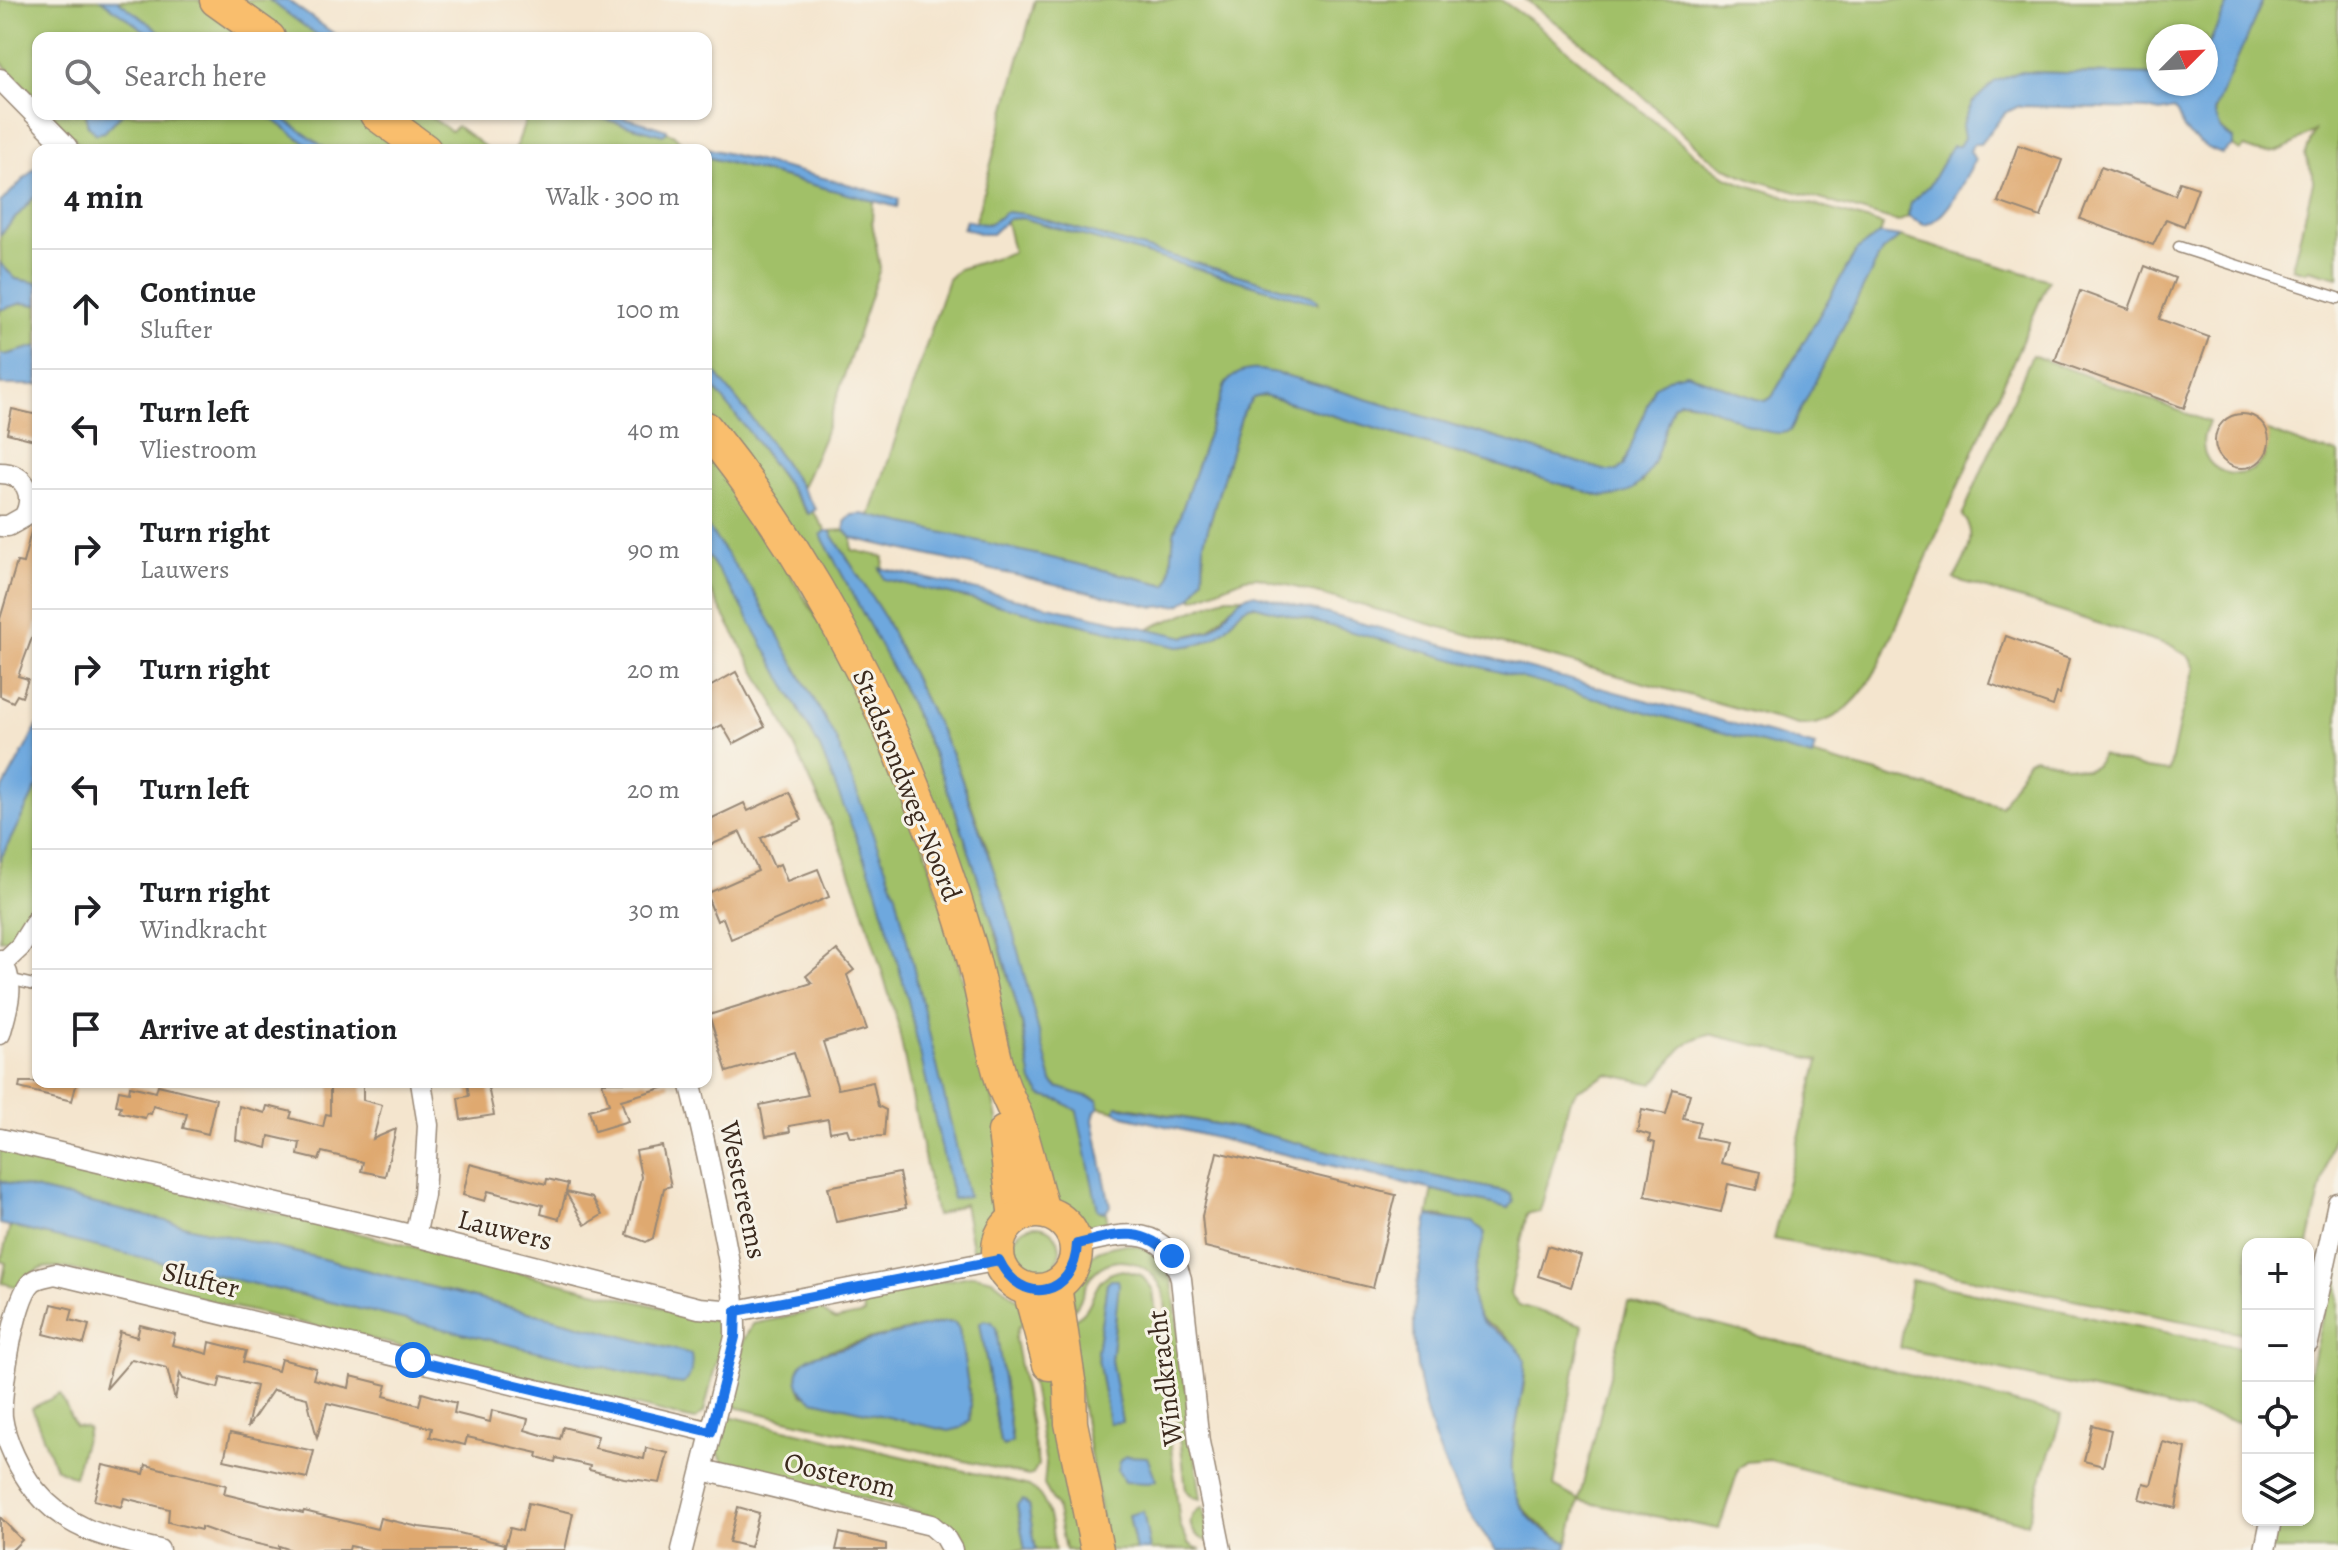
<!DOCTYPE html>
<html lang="en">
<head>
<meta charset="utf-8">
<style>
  :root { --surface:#fff; --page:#f6f6f6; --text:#202124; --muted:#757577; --line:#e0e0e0 }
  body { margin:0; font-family:Alegreya,serif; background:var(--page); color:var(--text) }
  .controls { position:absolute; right:24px; bottom:24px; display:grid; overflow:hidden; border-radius:16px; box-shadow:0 2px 6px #0004 }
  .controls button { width:72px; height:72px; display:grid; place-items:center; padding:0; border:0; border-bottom:2px solid var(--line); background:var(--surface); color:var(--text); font:40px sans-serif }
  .compass { position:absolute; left:2146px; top:24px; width:72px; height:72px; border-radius:50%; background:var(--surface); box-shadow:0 2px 6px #0004; rotate:66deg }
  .stop { position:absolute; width:24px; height:24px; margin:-18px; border:6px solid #1a73e8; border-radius:50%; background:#fff }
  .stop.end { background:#1a73e8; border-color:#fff; box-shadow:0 2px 8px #0008 }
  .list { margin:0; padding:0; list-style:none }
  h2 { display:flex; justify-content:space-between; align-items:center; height:104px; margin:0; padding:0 32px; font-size:34px }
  h2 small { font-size:26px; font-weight:400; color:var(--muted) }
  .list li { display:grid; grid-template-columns:52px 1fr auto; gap:24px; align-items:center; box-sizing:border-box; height:120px; padding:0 32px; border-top:2px solid var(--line) }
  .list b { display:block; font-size:30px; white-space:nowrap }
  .list p { margin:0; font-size:26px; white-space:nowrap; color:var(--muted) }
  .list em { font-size:26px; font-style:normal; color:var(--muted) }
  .icon { flex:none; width:44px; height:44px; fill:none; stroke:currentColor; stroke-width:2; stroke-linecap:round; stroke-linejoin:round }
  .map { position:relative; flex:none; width:2338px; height:1550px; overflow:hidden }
  .search { position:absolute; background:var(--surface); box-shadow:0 2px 6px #0004; left:32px; top:32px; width:680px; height:88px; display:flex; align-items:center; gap:20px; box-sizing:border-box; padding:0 28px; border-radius:16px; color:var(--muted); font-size:30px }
  .panel { position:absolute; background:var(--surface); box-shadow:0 2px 6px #0004; left:32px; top:144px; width:680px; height:944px; border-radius:16px }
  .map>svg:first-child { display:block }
  .green { fill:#a1c067; stroke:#6e7542; stroke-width:2; fill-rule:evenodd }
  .water { fill:#6ea8de; stroke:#54697e; stroke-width:2 }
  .building { fill:#dfa970 }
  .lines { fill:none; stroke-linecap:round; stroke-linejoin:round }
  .lane-casing { stroke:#988876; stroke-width:13 }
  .street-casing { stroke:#988876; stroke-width:23 }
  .primary-casing { stroke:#988876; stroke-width:35 }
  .lane { stroke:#fff; stroke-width:10 }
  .street { stroke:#fff; stroke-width:20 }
  .primary { stroke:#f9be6d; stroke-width:32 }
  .route { stroke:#1a73e8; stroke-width:10 }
  .labels { text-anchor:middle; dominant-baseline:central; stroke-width:6; stroke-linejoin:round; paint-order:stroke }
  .street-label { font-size:28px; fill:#3b2a1e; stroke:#f7f3e8 }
</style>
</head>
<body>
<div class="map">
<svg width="2338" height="1550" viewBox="0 0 2338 1550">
  <rect width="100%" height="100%" fill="#f7f3e8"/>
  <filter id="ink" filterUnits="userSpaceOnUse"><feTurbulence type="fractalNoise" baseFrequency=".0125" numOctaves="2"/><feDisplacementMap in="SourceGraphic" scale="16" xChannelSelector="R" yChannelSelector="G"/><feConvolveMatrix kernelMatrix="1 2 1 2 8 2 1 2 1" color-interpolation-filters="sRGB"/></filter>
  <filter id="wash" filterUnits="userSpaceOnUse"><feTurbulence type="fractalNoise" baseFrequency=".006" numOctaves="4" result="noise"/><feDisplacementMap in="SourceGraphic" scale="32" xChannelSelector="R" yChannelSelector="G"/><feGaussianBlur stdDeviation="1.8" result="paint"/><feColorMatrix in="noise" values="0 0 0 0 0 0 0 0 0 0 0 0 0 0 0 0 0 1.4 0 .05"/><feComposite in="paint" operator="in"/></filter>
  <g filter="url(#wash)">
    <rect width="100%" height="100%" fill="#f4e5ce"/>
    <g class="green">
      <path d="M0,0H198L250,38H169L160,32L155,38H38V101L0,61Z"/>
      <path d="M234,0H269L321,38H287Z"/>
      <path d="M1035,0H1501L1537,25L1699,158L1724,176L1743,184L1883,225L1880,234L1857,250L1772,397L1765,401L1756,399L1686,373L1654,387L1624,465L1617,471H1607L1299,379C1273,373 1244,360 1225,385L1174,533L1170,577L1167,585L870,516L948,279L959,269L1013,252L1006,222L1008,219L1022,218L1317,303L1311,296L1025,214L1005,212C994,222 990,226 975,223Z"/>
      <path d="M1526,0H2230L2206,50V36H2158V75L2019,72L1959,146L1952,147L1929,186L1908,212V217L1898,222L1752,179L1724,167L1707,156L1598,55Z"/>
      <path d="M2263,0H2338V277L2308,269L2306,272L2292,268L2313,183V174L2305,156L2314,131C2290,145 2275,162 2245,147L2240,151L2233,146V139C2219,129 2212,120 2217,102Z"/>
      <path d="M51,114H87L85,116L104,132L122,114H355L404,150H85Z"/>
      <path d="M394,114H426L451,131L457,126L489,150H440Z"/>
      <path d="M528,114H585L663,135L667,132L673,134L689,150H515Z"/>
      <path d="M706,157L873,200L872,222L880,268L823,439L802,488L765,435L706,361Z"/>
      <path d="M38,193V283L16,279L1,267L0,235Z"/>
      <path d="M1900,237L2049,280L1881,661C1864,695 1839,727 1798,725L1258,577L1245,578L1194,599L1192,597L1203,577L1204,542L1243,411L1253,398L1264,395L1600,496L1643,482L1673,406L1680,401L1702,404L1766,431L1882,251Z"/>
      <path d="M22,303L38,305V346L5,355L0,354V310Z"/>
      <path d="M2032,355L2209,422C2182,474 2256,494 2267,449C2269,441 2269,437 2265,430L2313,448L2338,453V1116L2308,1244H2248V1334L1773,1239L1819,1060L1709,1034C1672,1045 1676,1060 1653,1084L1608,1074L1578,1090L1569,1102L1540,1212L1527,1213L1510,1294L1519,1305L1583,1325L1554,1486L1579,1500L1628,1302L2062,1415L2027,1523L1843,1480L1770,1460L1746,1462L1739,1468L1719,1529L1579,1501L1568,1543C1497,1503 1509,1477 1520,1404C1522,1394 1527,1379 1524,1368C1522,1360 1516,1347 1511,1341C1499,1323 1476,1329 1472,1298C1470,1281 1481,1250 1484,1232L1441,1216H1428L1433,1188L1509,1208L1504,1191L1384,1166L1248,1130L1123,1106H1117L1115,1111L1099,1107L1098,1100C1083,1093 1064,1094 1052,1082L987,848L955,761L883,615L830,531L845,530L852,538V550L884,557L883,568L880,569L884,579L1178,647C1195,646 1212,641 1225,629C1235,620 1239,607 1253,605L2001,806L2028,760L2034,757L2086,770L2096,765L2101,755L2145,769L2169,772L2180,720L2195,668L2189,657L2172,646L1954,579C1965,560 1980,534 1962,516Z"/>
      <path d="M706,378L749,432L808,514L813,511L826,531L821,535C871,628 924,719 958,819C981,884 1001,949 1020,1016C1027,1044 1025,1072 1042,1096L1061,1101L1077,1111L1101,1212H1106L1108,1225L1084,1226L1051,1201L981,943L725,433L706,411Z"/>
      <path d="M706,446L747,503L845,665L922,837L984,1053L998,1125L1000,1216L986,1242L973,1253L964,1204L936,1216L897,1021L860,899L839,843L780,715L706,583Z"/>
      <path d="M1227,597H1243L1209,630L1185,637L1147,629Z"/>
      <path d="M38,785V901L25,916L11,939L0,940V860Z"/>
      <path d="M0,1146L726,1323L704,1412L695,1420L686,1418L367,1338L65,1268C40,1265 35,1269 18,1287L2,1283L6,1263L1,1261L10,1226L259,1284L684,1352L315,1257L0,1181Z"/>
      <circle cx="1036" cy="1250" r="24"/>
      <path d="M1125,1244C1150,1246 1163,1258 1172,1281L1201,1499L1192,1497L1186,1490L1164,1293C1153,1263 1115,1248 1092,1275C1083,1286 1084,1299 1074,1309C1070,1288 1072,1292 1080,1274C1092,1249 1098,1249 1125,1244Z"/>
      <path d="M2338,1248V1550H2271L2277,1520H2308V1380Z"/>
      <path d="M1123,1270L1141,1275L1153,1290L1180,1525L1189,1544L1201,1550H1150L1143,1512L1129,1516L1136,1550H1107L1067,1321C1103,1312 1083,1276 1123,1270ZM1107,1283L1116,1317L1111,1360L1122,1422H1109L1097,1352Z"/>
      <path d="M975,1275L992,1279L1020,1301L1024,1322L1018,1328L1015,1339L1038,1465L1032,1475L1028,1476L739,1408L729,1403L744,1339L753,1324L820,1310L835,1320L864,1314L863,1305L871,1294ZM984,1321L992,1322L996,1328L1012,1442L1004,1446L1000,1442L980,1323ZM946,1322L955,1323L959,1329L971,1404L970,1419L803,1395C797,1382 794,1371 806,1361C821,1347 921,1328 946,1322Z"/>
      <path d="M1911,1280L2248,1349V1424L1900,1348Z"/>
      <path d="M1032,1329L1063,1444L1084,1550H1065L1056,1506L1044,1485L1046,1464L1024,1341L1026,1334Z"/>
      <path d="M60,1394L75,1426L88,1428L74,1477L55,1468L32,1408Z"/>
      <path d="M725,1415L1029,1486C1051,1499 1051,1528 1055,1550H1036L1028,1505L1017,1506L1025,1550H962L952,1529L935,1517L723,1462L716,1448Z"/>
      <path d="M1203,1507L1210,1542C1190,1537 1182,1517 1203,1507Z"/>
    </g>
    <g class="water">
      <path d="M101,0H117L169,38H155Z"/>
      <path d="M269,0H287L340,38H321Z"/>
      <path d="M2230,0H2263L2214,111L2221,130L2233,139V146L2222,154C2210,150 2189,138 2183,127C2179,120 2181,116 2174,109L2160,112L2147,109L2019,106L2005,113L1980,144H1973L1970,151L1975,160C1963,181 1948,220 1924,225L1908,217L1911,202L1929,186L1952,146H1959L1964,138L1962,126L1972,103L1994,82L2019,72L2158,75V84H2206V50Z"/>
      <path d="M87,114H122L104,132L96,134L87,124Z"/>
      <path d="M265,114H277L328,150H315Z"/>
      <path d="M585,114C620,114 635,120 667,130V132L663,135Z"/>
      <path d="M687,143L851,185L899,199L897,207L710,158L706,157V150L686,148Z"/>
      <path d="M38,165V193L0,235V203Z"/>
      <path d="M1005,212L1025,214L1311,296L1318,301L1315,303L1022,218L1008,219L992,234H982L963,228L966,220C987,226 989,227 1005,212Z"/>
      <path d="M1880,234L1900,237L1882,251L1790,431C1762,443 1713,399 1680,401L1673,406C1658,443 1653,503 1600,496L1264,395L1253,398L1243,411L1204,542L1203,577L1192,597L1180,605L1155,607L852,538L845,530V522L852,515L863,514L1167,585L1170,577L1174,533L1225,385C1245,359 1272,373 1299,379L1607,471H1617L1624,465L1654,387L1673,376L1686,373L1756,399L1765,401L1772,397L1857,250Z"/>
      <path d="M0,263L16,279L38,283V305L22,303L0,310Z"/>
      <path d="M38,346V385H0V354L5,355Z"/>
      <path d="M706,361L765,435L816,509L809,514L749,432L706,378Z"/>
      <path d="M706,525L755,594L836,739L896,894L968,1196L953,1199L908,1000L877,889L820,748L741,605L706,553Z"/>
      <path d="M826,531H830L883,615L955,761L1006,905L1052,1082L1057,1087L1098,1100L1099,1107L1095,1111L1093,1120L1110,1206L1106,1212L1098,1210L1077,1111L1061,1101L1042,1096L1032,1082L1022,1023L999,942L957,815L931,748L900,683L821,535Z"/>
      <path d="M880,568L1185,637C1193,635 1203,634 1210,630C1228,620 1233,596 1254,594L1815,746L1812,757L1253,605C1239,607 1235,620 1225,629C1212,641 1195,646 1178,647L884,579Z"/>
      <path d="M38,725V785L0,860V794Z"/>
      <path d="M1117,1106L1248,1130L1384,1166L1504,1191L1511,1195L1513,1202L1509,1208L1124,1116L1115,1111Z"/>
      <path d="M0,1181L315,1257L684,1352L691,1354C693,1367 692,1375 683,1384L668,1382L0,1224Z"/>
      <path d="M1428,1216L1473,1223L1485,1233C1479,1261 1459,1306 1489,1327C1505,1337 1516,1341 1525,1360C1526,1414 1488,1481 1536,1524C1545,1532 1557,1537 1568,1543L1566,1550H1496C1445,1486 1413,1401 1414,1319C1415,1285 1423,1249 1428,1216Z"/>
      <path d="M1111,1280H1118L1119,1284L1111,1360L1122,1422L1109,1423L1097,1352L1107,1283Z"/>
      <path d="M984,1320L992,1322L996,1328L1012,1442L1003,1446L1000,1442L980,1323Z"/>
      <path d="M946,1322L955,1323L959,1329L971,1404L970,1420L961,1428L949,1431L813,1400C798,1392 790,1374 806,1360C813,1354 827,1352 836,1350C872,1339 909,1330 946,1322Z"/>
      <path d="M1126,1456L1147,1457L1156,1480L1149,1483L1124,1482L1118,1470L1120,1461Z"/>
      <path d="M1023,1500L1028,1505L1036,1550H1025L1017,1505Z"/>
      <path d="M1143,1511L1150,1550H1136L1129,1515Z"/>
    </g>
    <g id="blocks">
      <g class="building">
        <path d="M2018,145L2062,160L2041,217L1998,202Z"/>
        <path d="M2101,167L2175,195L2180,182L2198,188L2184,226L2166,219L2153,245L2080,219Z"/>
        <path d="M2145,266L2175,278L2159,319L2209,337L2184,408L2055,361L2080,291L2129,309Z"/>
        <path d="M12,409L38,415V441L7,433Z"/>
        <circle cx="2242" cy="441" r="27"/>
        <path d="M32,528L38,529V621L18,676L28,679L22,697L17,695L13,702L0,696V619L17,562L23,563Z"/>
        <path d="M2006,636L2069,659L2060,694L2057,693L2053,706L1990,684Z"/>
        <path d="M736,672L765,727L733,744L722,725L706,733V689Z"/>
        <path d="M789,792L802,820L761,838L774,867L780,864L787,881L818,869L829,897L731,939L723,918L717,921L706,894L758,871L740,832L706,847V821L744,803L748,811Z"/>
        <path d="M837,950L854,970L847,975L867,1029L823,1042L838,1089L873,1082L878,1106L886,1110L884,1136L850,1137L847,1129L830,1132L828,1119L789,1126L790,1132L766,1136L760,1105L808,1095L794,1052L727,1072L709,1015L812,983L806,976Z"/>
        <path d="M20,1082H77L72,1101L19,1088Z"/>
        <path d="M330,1082H363V1100L382,1105L373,1139L396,1129L385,1176L361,1171L363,1162L322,1152L319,1160L298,1155L300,1143L269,1136L267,1148L236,1140L239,1106L265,1113L267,1106L292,1112L290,1118L323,1127L326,1114L330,1115Z"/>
        <path d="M467,1082H487L494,1115L461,1120L458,1098L469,1096Z"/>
        <path d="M602,1082H668L669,1086L621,1100L628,1121L595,1131L589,1110L609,1104Z"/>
        <path d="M158,1085L216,1099L208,1134L183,1128L187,1114L153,1106L151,1114L147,1113L145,1118L119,1112L121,1106L116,1105L119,1090L129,1092L130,1086L156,1092Z"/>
        <path d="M1673,1089L1690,1094L1683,1118L1700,1122L1696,1137L1727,1143L1721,1163L1760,1172L1756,1190L1728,1184L1721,1212L1645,1196L1655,1143L1649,1141L1650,1135L1637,1131L1642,1109L1666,1114Z"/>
        <path d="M662,1146L671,1186L664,1188L653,1238L646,1242L627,1235L641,1177L636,1151Z"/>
        <path d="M1217,1152L1396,1195L1373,1288L1205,1247L1202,1216Z"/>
        <path d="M470,1164L546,1184L547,1179L568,1184L566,1192L592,1198L602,1215L585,1225L566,1193L559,1219L541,1214L543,1205L488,1191L485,1201L463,1195Z"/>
        <path d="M899,1173L906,1208L836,1222L828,1187Z"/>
        <path d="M1547,1246L1581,1256L1571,1287L1538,1276Z"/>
        <path d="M52,1304L73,1309L70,1320L89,1325L84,1344L44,1334Z"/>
        <path d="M140,1325L175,1334L172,1345L190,1349L208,1354L210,1342L246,1351L243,1362L278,1371L281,1359L316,1368L313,1379L331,1384L349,1388L351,1376L387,1385L384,1396L419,1405L422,1393L456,1403L454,1413L490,1422L492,1410L528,1419L525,1430L542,1435L560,1439L563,1427L598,1436L595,1448L613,1452L644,1459L646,1448L668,1453L660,1483L624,1478L589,1470L590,1466L556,1458L555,1462L537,1457L538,1453L467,1437L465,1445L430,1437L432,1428L327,1403L317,1438L307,1398L273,1390L247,1428L256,1386L221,1377L218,1388L183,1379L180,1373L175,1400L167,1368L132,1359L106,1389L120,1332L137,1337Z"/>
        <path d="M2092,1425L2111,1430L2103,1466L2084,1461Z"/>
        <path d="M230,1433L314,1451L307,1478L224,1460Z"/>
        <path d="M2163,1442L2186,1448L2176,1508L2139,1499L2143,1483L2151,1485Z"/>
        <path d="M103,1465L144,1474L146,1465L226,1485L224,1494L303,1513L304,1511L377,1529L380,1518L419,1527L451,1531L504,1544L503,1550H369L350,1546L349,1550H291L279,1546V1549L232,1538L201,1527V1530L168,1522L169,1509L124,1498L121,1507L94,1500Z"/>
        <path d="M528,1503L573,1513L565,1550H504L510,1528L522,1531Z"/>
        <path d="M738,1507L759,1513L750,1547L729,1542Z"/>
        <path d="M0,1517L22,1540L12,1550H0Z"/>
        <path d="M840,1533L886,1544V1550H836Z"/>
      </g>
    </g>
  </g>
  <g filter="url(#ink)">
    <use href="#blocks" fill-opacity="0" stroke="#988876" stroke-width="2"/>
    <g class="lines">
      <g class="lane-casing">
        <g id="lane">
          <path d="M2179,247L2338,298"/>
          <path d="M9,979L38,986"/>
        </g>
      </g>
      <g class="street-casing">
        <g id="street">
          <path d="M0,79L67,147"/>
          <path d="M0,473C26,473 36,496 24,517L8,526H0"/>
          <path d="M0,960C17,982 7,1009 0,1034"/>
          <path d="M3,963L20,947L38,918"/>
          <path d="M0,1139L415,1236L699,1308L736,1311L999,1260"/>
          <path d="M415,1236L424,1195L428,1125L421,1082"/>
          <path d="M1077,1244C1122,1234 1165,1221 1181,1279L1199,1442L1221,1550"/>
          <path d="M2308,1343L2338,1203"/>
          <path d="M703,1470L931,1525L944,1536L952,1550"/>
          <path d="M159,1550C110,1538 68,1531 35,1490C20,1471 5,1441 2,1417C0,1393 14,1297 32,1282C37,1277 48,1276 55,1274L711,1432"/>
          <path d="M682,1550L735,1337C736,1289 726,1244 716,1197C708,1158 700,1120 690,1082"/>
          <path d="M2265,1550L2271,1520"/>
        </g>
      </g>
      <g class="primary-casing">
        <g id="primary">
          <path d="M216,0L269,38"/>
          <path d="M376,114L425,150"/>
          <path d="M706,428C828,579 914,758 969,943C983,989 988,1039 1003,1085C1007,1096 1013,1107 1017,1118C1027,1149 1034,1180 1043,1211"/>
          <path d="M1004,1132L1015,1218"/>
          <circle cx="1037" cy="1251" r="39"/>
          <path d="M1055,1286L1070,1387L1071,1423L1097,1550"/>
          <path d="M1029,1290L1049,1364"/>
        </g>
      </g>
      <use href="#lane" class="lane"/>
      <use href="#street" class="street"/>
      <use href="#primary" class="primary"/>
    </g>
  </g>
  <g class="lines" filter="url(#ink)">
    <path class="route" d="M413,1360L711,1432L735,1337L736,1311L999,1260C1021,1307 1075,1297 1077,1244C1116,1235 1141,1224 1172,1256"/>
  </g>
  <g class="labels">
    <g class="street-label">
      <text transform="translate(907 785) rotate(68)">Stadsrondweg-Noord</text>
      <text transform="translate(743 1190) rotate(78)">Westereems</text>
      <text transform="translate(505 1230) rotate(14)">Lauwers</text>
      <text transform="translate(201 1280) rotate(14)">Slufter</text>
      <text transform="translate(1165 1378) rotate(-97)">Windkracht</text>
      <text transform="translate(840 1475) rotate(14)">Oosterom</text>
    </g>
  </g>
</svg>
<div class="controls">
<button>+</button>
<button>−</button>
<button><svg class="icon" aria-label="locate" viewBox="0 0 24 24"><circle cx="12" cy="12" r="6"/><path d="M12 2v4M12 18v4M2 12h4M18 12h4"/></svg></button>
<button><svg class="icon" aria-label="layers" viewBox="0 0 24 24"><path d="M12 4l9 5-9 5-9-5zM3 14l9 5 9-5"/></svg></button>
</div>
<svg class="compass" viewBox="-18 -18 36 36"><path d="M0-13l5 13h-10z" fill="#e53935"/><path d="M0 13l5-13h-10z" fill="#757577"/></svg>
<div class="stop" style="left:413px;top:1360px"></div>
<div class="stop end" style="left:1172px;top:1256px"></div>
<div class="search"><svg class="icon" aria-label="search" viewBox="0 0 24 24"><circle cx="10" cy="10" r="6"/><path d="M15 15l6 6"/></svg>Search here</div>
<section class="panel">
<h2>4 min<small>Walk · 300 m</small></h2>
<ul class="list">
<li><svg class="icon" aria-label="ahead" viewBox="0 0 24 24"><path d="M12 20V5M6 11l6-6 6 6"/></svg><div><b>Continue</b><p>Slufter</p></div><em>100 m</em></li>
<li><svg class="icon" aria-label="left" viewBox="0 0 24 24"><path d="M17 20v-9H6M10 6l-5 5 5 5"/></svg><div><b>Turn left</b><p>Vliestroom</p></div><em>40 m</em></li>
<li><svg class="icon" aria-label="right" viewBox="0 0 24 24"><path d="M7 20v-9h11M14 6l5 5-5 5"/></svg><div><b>Turn right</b><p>Lauwers</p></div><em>90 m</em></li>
<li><svg class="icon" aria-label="right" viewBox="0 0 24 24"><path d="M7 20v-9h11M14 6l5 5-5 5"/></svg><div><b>Turn right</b></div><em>20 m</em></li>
<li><svg class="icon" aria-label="left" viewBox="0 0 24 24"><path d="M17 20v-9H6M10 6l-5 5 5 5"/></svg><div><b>Turn left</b></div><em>20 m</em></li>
<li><svg class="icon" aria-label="right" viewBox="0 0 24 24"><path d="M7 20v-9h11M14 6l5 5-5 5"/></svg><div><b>Turn right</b><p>Windkracht</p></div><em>30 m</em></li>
<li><svg class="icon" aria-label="arrive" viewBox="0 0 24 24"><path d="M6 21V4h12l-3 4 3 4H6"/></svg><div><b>Arrive at destination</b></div></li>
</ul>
</section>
</div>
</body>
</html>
